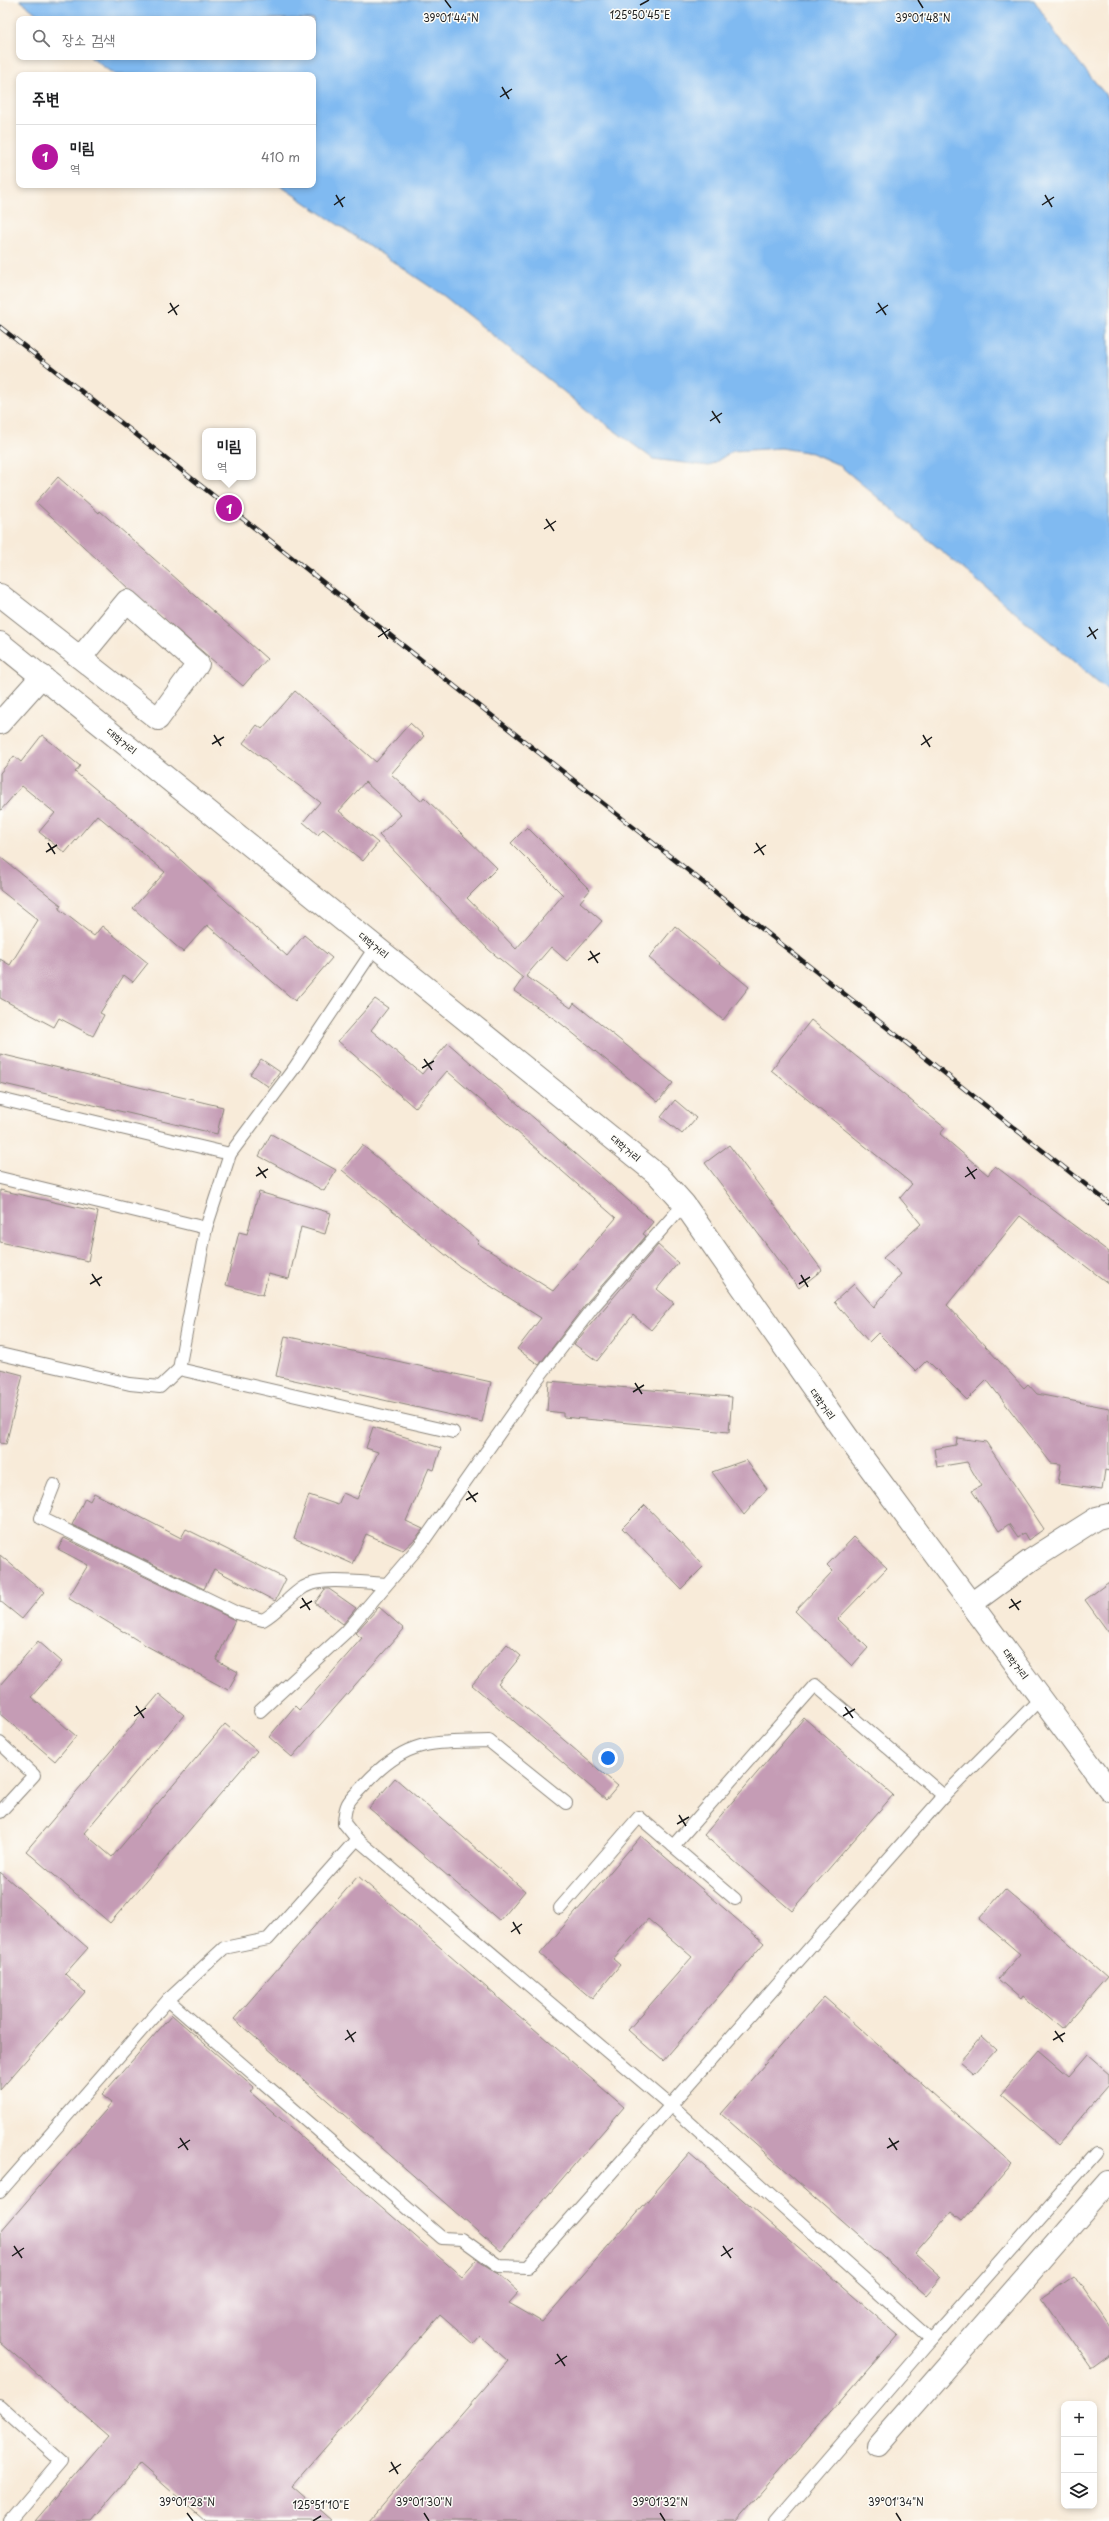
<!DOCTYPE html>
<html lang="ko">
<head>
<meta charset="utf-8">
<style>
  :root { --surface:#fff; --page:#f2f2f2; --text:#202124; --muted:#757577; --line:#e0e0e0; --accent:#b5179e }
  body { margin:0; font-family:"Playpen Sans","Poor Story",sans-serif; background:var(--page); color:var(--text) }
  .controls { position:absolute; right:12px; bottom:12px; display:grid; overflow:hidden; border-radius:8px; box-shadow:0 2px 6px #0003 }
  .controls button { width:36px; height:36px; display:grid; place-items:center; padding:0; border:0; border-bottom:1px solid var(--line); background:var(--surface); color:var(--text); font:20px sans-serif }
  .you { position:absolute; left:608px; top:1758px; width:14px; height:14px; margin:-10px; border:3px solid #fff; border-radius:50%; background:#1a73e8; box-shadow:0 0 0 6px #1a73e833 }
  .badge { display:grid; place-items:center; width:26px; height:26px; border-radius:50%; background:var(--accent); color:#fff; font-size:13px; font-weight:700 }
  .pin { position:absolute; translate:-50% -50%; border:2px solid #fff; box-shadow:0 1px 4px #0006 }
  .popup { position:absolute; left:202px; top:428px; width:54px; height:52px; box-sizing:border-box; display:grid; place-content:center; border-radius:8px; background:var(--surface); filter:drop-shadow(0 1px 3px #0005); font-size:13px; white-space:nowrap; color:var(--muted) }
  .popup b { font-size:15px; color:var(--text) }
  .popup::after { content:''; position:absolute; left:50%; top:100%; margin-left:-8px; border:8px solid transparent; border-top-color:var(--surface) }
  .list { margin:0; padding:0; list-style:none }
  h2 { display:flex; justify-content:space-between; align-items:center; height:52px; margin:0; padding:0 16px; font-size:17px }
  h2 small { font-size:13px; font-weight:400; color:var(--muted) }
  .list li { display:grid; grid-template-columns:26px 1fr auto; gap:12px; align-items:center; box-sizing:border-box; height:64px; padding:0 16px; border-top:1px solid var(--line) }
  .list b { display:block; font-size:15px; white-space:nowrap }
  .list p { margin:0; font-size:13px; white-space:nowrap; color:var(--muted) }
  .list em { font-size:13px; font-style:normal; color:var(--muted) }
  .icon { flex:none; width:22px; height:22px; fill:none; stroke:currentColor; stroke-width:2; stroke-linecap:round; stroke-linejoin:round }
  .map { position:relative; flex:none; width:1109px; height:2521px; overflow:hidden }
  .search { position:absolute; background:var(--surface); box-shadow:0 2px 6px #0003; left:16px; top:16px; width:300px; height:44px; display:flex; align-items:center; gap:10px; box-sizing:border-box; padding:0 14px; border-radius:8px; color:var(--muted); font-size:15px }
  .panel { position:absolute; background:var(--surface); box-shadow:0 2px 6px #0003; left:16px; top:72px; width:300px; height:116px; border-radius:8px }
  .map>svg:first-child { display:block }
  .water { fill:#80baf1; stroke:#4e6b86 }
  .building { fill:#c59cb5 }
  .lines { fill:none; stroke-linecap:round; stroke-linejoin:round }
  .service-casing { stroke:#8a847a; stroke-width:14 }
  .minor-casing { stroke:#8a847a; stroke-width:24 }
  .primary-casing { stroke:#8a847a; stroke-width:24 }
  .service { stroke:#fff; stroke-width:12 }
  .minor { stroke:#fff; stroke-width:22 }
  .primary { stroke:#fff; stroke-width:22 }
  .rail-casing { stroke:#1c1c1c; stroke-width:4.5 }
  .rail { stroke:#fdfcf7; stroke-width:3; stroke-dasharray:9; stroke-linecap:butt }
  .ticks { fill:none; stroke:#1c1c1c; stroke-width:1.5 }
  .labels { text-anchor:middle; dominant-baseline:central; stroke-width:3; stroke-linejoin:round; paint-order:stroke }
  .street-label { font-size:11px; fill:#1c1c1c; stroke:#fdfcf7 }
  .ticks-label { font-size:10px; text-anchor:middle; fill:#1c1c1c; stroke:#fdfcf7; stroke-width:3; stroke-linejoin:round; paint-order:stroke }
</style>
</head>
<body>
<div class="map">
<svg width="1109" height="2521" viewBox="0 0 1109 2521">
  <rect width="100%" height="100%" fill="#fdfcf7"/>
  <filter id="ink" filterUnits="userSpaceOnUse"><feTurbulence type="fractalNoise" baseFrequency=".025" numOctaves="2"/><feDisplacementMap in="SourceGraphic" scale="8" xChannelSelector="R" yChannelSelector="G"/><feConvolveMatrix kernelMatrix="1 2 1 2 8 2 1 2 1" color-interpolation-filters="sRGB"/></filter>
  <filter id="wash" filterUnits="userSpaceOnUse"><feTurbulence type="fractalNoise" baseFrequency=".012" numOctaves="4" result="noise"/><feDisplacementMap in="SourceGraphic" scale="16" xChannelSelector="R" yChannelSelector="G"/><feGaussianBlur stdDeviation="0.9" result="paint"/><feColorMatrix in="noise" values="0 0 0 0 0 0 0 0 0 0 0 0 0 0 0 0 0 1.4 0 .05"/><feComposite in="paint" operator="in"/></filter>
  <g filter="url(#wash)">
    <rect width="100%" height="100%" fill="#f8ebd9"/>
    <path class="water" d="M20,0H1034L1058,37L1109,99V691L839,465L812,453L781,448L733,451L709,466L653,459L588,411L444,296L279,185H313V75H115L90,57H313V19H43Z"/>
    <g id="blocks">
      <g class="building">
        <path d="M58,477L99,513L100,511L267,659L243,686L129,589L36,502Z"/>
        <path d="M295,691L376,762L410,723L424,736L391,774L421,801L424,797L497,868L467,898L516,949L563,895L511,843L527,827L590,890L580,902L602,921L567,961L551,947L526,976L571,1008L574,1003L673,1083L658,1102L559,1022L514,991L523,978L489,950L379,835L401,815L365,782L339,811L378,843L363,861L323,829L318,835L303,822L320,802L243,743L257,725L262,729Z"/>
        <path d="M42,735L80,766L75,772L173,853L287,956L304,935L332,958L295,1001L207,925L183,952L133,908L165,872L97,815L65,853L39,832L55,813L22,786L0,811V773L14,756L21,762Z"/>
        <path d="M0,857L61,905L59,909L94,936L102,926L148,963L133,982L124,975L100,1013L104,1015L93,1036L59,1018L54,1027L0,998V959L10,965L38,920L0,890Z"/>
        <path d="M675,926L749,987L723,1020L649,958Z"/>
        <path d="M375,999L388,1008L371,1030L422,1074L448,1043L653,1222L643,1234L646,1236L588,1301L539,1365L517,1349L541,1318L459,1266L342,1170L362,1145L479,1241L477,1243L553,1291L616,1218L447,1071L415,1108L338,1041Z"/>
        <path d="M811,1020L945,1128L940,1134L988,1175L995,1166L1109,1252V1284L1020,1216L947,1305L1024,1388L1028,1384L1037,1394L1109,1408V1471L1105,1470L1102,1490L1058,1484L1061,1464L1051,1463L987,1380L967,1400L927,1360L916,1371L878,1333L869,1342L834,1302L854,1284L874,1307L901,1274L883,1258L921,1224L900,1198L912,1184L771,1070Z"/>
        <path d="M0,1054L223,1107L217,1134L0,1083Z"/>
        <path d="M261,1059L280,1072L269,1087L250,1074Z"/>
        <path d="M675,1100L696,1118L682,1134L661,1117Z"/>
        <path d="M271,1134L336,1170L324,1191L259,1156Z"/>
        <path d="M729,1145L822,1270L799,1288L705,1163Z"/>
        <path d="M0,1190L98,1212L88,1261L0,1242Z"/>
        <path d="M259,1192L331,1213L325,1234L301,1227L289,1279L268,1274L263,1295L226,1285L239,1232L247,1234Z"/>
        <path d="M658,1245L678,1263L657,1289L674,1303L651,1330L633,1315L597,1361L574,1344Z"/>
        <path d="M285,1336L491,1382L482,1422L276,1376Z"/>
        <path d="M0,1369L23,1375L6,1444L0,1443Z"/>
        <path d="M549,1381L732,1397L729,1432L563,1417V1413L547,1411Z"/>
        <path d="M373,1427L441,1448L434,1470L429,1468L406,1521L423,1529L416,1538L403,1550L366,1534L353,1564L294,1538L309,1495L338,1505L343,1493L357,1499L378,1452L366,1448Z"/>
        <path d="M957,1438L986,1442L1044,1529L1028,1540L1024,1533L1018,1537L1009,1524L999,1531L972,1491L981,1486L967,1462L937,1467L934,1449L956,1445Z"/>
        <path d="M746,1460L767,1489L744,1515L712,1472Z"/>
        <path d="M94,1493L181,1538L186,1529L286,1579L275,1601L214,1569L204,1589L72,1525L85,1498L90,1501Z"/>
        <path d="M645,1505L704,1566L681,1589L622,1528Z"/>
        <path d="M854,1537L887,1568L838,1619L868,1648L852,1666L795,1611L833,1571L827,1565Z"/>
        <path d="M64,1538L235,1620L216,1660L238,1672L228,1690L147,1646L68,1598L88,1565L58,1549Z"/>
        <path d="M0,1555L44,1592L22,1619L0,1601Z"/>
        <path d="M1109,1582V1633L1085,1600Z"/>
        <path d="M325,1589H329L356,1608L343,1624L315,1603Z"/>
        <path d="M379,1607L404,1629L292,1757L269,1737L295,1706L299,1710L362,1638L355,1633Z"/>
        <path d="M38,1641L62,1662L31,1697L76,1736L55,1761L0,1714V1685Z"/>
        <path d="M507,1644L521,1656L498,1684L618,1786L606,1800L472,1685Z"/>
        <path d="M159,1694L184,1715L84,1833L112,1857L225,1724L257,1751L110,1923L26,1851Z"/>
        <path d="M804,1718L893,1795L792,1911L704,1835Z"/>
        <path d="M395,1778L525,1891L500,1921L369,1808Z"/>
        <path d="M641,1836L764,1943L663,2061L628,2030L692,1957L648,1919L613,1959L620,1965L592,1999L540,1954Z"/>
        <path d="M0,1872L88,1948L65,1974L85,1992L0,2090Z"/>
        <path d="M358,1876L624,2107L500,2251L234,2019Z"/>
        <path d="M1005,1889L1107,1977L1062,2029L1023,1996L1021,1999L998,1979L1020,1954L979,1919Z"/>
        <path d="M824,1997L1012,2164L963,2220L952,2211L915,2253L942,2277L926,2295L721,2114Z"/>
        <path d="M172,2015L254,2087L250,2092L462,2277L477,2260L499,2274L519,2292L509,2303L542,2322L689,2153L898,2335L736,2521H369L508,2361L480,2336L473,2344L440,2315L292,2486L332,2521H205L140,2464L91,2521H35L108,2436L0,2342V2232L112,2103L102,2095Z"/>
        <path d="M982,2036L996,2049L974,2073L960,2061Z"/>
        <path d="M1039,2050L1069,2076L1087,2055L1109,2074V2085L1058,2144L1001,2094Z"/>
        <path d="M1074,2276L1109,2327V2356L1091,2369L1042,2298Z"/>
      </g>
    </g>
  </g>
  <g filter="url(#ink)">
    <use href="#blocks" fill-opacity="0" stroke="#8a847a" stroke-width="1"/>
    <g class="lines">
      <g class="service-casing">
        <g id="service">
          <path d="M0,1099L230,1154"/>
          <path d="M0,1178L206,1228"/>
          <path d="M0,1354L130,1384L160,1387L179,1369L206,1228L230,1154L295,1067L376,946"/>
          <path d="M179,1369L453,1432"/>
          <path d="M54,1485L41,1518L237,1613L263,1620C279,1611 289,1596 304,1587C321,1576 365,1583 386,1584"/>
          <path d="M260,1711L346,1632L422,1543L538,1378L594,1306L684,1204"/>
          <path d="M0,1743L34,1775L0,1812"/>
          <path d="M357,1839L344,1823C345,1801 350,1800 364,1785C407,1738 431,1743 489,1741L566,1803"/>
          <path d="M673,1846L815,1685L944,1796"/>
          <path d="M560,1908L639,1817L735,1899"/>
          <path d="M168,2000L442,2238L462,2239L499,2266L528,2267L944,1796L1041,1698"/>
          <path d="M0,2192L168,2000L224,1948L268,1939L357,1839L670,2105L931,2340L1096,2153"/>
          <path d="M0,2406L61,2461L10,2521"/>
          <path d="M775,2521L931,2340"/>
        </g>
      </g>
      <g class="minor-casing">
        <g id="minor">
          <path d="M0,595L158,719L198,664L127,601L80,658"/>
          <path d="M0,723L42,676"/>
          <path d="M971,1604L1031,1560L1097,1518L1109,1515"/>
          <path d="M878,2446L1109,2182"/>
        </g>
      </g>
      <g class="primary-casing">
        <path id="primary" d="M0,643L659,1176L684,1204L848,1438L1109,1790"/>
      </g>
      <use href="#service" class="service"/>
      <use href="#minor" class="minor"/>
      <use href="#primary" class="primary"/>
      <g class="rail-casing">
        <path id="rail" d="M0,327L1109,1203"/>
      </g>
      <use href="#rail" class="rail"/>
    </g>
  </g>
  <path class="ticks" d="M445,0L451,8M918,0L923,8M640,5L649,0M502,87L509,99M500,97L512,89M336,195L343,207M1045,195L1052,207M334,205L345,197M1042,205L1054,197M170,303L177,315M878,303L886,315M168,313L179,305M876,313L888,305M712,411L720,423M710,421L722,413M546,519L554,531M544,529L556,521M380,627L388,639M1089,627L1096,639M378,637L390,629M1087,637L1098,629M214,735L221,746M923,735L930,747M212,744L224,737M921,745L932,737M48,843L55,854M756,843L764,855M46,852L57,845M754,853L766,845M590,951L598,963M588,960L600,953M424,1059L432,1070M422,1068L434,1061M258,1167L266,1178M967,1167L975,1179M256,1176L268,1169M965,1177L977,1169M92,1274L100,1286M801,1275L808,1287M90,1284L102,1277M799,1284L810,1277M635,1383L642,1394M633,1392L644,1385M468,1491L476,1502M466,1500L478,1493M302,1598L310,1610M1011,1599L1019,1610M300,1608L312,1601M1009,1608L1021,1601M136,1706L144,1718M845,1707L853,1718M134,1716L146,1708M843,1716L855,1709M679,1815L686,1826M677,1824L689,1817M513,1922L520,1934M511,1932L522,1924M347,2030L354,2042M1055,2031L1063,2042M345,2040L356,2032M1053,2040L1065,2033M180,2138L188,2150M889,2138L897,2150M178,2148L190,2140M887,2148L899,2141M14,2246L22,2258M723,2246L731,2258M12,2256L24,2248M721,2256L733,2248M557,2354L565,2366M555,2364L567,2356M391,2462L398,2474M389,2472L401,2464M187,2513L193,2521M424,2513L429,2521M660,2513L665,2521M896,2513L901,2521M313,2521L321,2516"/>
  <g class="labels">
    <g class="street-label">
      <text transform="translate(122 741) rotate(39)">대학거리</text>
      <text transform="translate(374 945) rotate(39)">대학거리</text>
      <text transform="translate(626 1148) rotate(40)">대학거리</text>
      <text transform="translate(823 1404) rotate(54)">대학거리</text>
      <text transform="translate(1016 1664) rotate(53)">대학거리</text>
    </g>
  </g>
  <g class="ticks-label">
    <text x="640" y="19">125°50'45"E</text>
    <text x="451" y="22">39°01'44"N</text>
    <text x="923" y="22">39°01'48"N</text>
    <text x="187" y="2506">39°01'28"N</text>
    <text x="424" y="2506">39°01'30"N</text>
    <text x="660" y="2506">39°01'32"N</text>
    <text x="896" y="2506">39°01'34"N</text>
    <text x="321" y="2509">125°51'10"E</text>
  </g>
</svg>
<div class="controls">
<button>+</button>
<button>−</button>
<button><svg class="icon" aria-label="layers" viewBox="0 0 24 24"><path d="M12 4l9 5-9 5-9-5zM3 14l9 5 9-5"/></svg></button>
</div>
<div class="you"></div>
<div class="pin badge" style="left:229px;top:508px">1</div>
<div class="popup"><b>미림</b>역</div>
<div class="search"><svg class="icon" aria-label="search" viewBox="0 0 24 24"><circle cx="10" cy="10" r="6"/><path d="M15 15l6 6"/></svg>장소 검색</div>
<section class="panel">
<h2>주변<small></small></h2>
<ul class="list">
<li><span class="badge">1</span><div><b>미림</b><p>역</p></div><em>410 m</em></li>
</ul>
</section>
</div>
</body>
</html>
